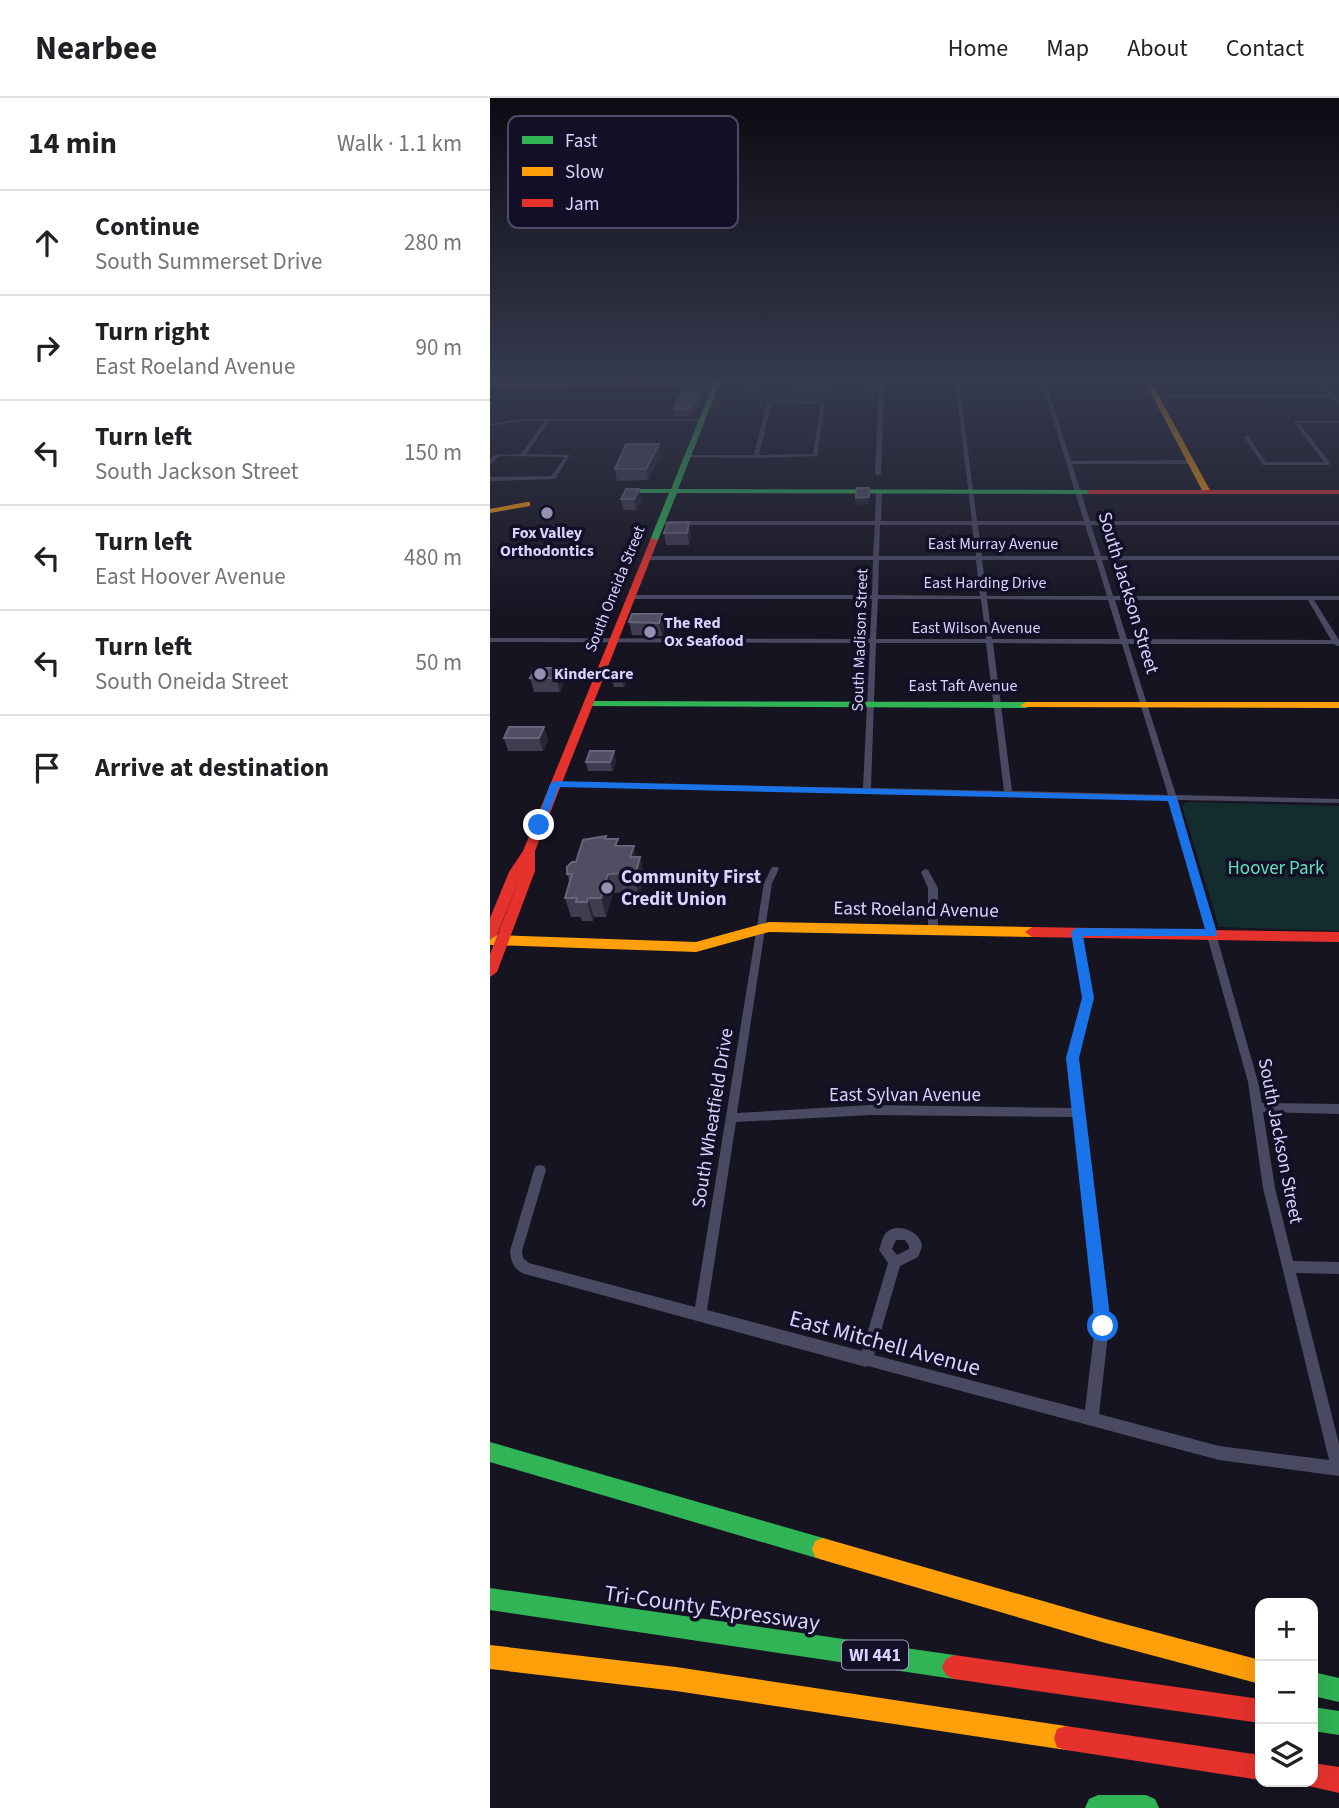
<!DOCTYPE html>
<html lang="en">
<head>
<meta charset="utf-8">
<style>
  :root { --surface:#fff; --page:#f6f6f6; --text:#202124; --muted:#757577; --line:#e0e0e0 }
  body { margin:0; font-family:"Source Sans 3",sans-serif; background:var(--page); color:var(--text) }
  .controls { position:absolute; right:21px; bottom:21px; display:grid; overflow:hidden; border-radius:14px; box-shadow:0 7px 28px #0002 }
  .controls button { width:63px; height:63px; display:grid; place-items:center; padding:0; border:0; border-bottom:2px solid var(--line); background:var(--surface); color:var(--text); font:35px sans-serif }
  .stop { position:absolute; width:21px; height:21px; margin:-16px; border:5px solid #1a73e8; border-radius:50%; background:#fff }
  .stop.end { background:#1a73e8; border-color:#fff; box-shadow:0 2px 7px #0008 }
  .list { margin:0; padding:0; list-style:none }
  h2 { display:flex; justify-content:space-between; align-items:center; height:91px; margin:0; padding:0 28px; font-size:30px }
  h2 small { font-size:23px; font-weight:400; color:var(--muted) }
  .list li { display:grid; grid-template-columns:46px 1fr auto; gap:21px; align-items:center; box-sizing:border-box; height:105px; padding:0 28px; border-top:2px solid var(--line) }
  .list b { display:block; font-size:26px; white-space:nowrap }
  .list p { margin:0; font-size:23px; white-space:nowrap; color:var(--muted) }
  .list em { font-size:23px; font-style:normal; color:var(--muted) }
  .icon { flex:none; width:38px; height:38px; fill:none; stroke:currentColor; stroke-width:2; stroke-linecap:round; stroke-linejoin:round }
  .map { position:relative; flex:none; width:849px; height:1710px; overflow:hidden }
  header { display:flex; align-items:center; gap:42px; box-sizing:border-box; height:98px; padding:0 35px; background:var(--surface); border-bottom:2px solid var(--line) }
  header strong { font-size:33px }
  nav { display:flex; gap:38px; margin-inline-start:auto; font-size:24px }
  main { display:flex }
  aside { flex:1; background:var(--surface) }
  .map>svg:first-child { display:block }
  .green { fill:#132c2d }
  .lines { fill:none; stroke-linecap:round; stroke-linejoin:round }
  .street { fill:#4a4962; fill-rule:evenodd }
  .fast { fill:#30b455; fill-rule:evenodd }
  .slow { fill:#ff9f0a; fill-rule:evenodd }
  .jam { fill:#e5322d; fill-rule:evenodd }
  .wall { fill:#403d50 }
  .shaded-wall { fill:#282635 }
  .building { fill:#504e63; stroke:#66637b; stroke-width:2 }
  .route { fill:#1a73e8 }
  .poi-dot { fill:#9591b1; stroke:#130f26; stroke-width:2.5 }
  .labels { text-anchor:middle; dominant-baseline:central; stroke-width:7; stroke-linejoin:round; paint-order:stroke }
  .far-poi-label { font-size:16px; font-weight:bold; fill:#d9d4ff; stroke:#130f26; text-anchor:start }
  .far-street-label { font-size:16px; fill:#d9d4ff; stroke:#130f26 }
  .shield { fill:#130f26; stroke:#9e99be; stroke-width:2 }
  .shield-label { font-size:18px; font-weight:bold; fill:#d9d4ff }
  .street-label { font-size:19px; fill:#d9d4ff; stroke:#130f26 }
  .park-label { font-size:19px; fill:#5fe0c0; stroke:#130f26 }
  .poi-label { font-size:19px; font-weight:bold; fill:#d9d4ff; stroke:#130f26; text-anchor:start }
  .near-street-label { font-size:23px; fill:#d9d4ff; stroke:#130f26 }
  .key { fill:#130f26; stroke:#4e4a67; stroke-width:2 }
  .key-label { font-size:19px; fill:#d9d4ff }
</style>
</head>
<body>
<header>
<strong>Nearbee</strong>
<nav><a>Home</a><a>Map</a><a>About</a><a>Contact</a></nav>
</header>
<main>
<aside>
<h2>14 min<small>Walk · 1.1 km</small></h2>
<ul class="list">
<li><svg class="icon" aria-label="ahead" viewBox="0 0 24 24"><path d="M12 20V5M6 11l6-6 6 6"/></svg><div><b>Continue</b><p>South Summerset Drive</p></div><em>280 m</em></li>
<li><svg class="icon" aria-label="right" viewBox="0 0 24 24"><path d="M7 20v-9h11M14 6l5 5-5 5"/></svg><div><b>Turn right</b><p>East Roeland Avenue</p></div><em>90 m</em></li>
<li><svg class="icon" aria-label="left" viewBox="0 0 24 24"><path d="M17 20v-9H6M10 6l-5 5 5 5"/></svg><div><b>Turn left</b><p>South Jackson Street</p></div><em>150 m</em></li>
<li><svg class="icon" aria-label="left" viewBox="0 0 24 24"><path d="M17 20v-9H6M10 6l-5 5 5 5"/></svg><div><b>Turn left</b><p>East Hoover Avenue</p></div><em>480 m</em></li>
<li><svg class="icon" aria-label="left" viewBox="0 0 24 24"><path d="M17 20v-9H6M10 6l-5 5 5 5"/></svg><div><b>Turn left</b><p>South Oneida Street</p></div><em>50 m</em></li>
<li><svg class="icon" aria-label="arrive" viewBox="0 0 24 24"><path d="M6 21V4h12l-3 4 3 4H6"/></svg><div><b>Arrive at destination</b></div></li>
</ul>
</aside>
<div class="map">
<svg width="849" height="1710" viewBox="0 0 849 1710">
  <rect width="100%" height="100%" fill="#161421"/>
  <g class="green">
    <path d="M234,287L252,290L235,292L226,317H247L254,303H270L273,296L270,294L275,295L274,301L361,302L383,300V293L380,292L385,291V303L257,304L249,318H221Z"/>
    <path d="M697,704L849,708V833L729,829L692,708Z"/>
  </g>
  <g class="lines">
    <g class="street">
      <path d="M390,282H394V290L391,376L388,378L385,376L389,291L274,294L224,285L226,284L274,292L390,289Z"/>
      <path d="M465,282H469L487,423H594L551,282H555L581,363L701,362L704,364L701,366H582L600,423H849V427H601L611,458H849V462H612L623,498H849V502H824L849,542V548H847L844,546H638L686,697L849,701V705L688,702L768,984L772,1005L849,1006V1016L773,1014L785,1090L803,1163L849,1164V1176L806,1175L849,1346V1378L729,1362L378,1268L376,1269L35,1176C24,1172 21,1164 20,1153L44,1072L46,1068L50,1067L54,1068L56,1072L32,1153L33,1160L39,1165L205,1209L274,785L282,769H288L289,771L282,785L247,1015L381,1007L583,1010L578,960L593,900L581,834L586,831L591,834L603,900L588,960L620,1219L609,1316L729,1348L839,1362L773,1090L758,984L679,702L65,688H62V684L373,690L380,545L0,544V540L380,541L382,501H141L138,499L141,497H382L383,462H157L154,460L157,458H383L385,427H171L168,425L171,423H385L386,393L389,391L392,393L391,423H482ZM390,427H482L486,458H389ZM488,427H595L605,458H492ZM389,462H486L490,498L388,497ZM492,462H606L617,498H497ZM388,501H491L496,541H386ZM497,501L618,502L630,541H502ZM625,502H818L841,542L637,541ZM386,545H496L514,693L381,690ZM503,545L632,546L678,697L522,693ZM381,1017L584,1019L606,1219L595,1312L384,1257L410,1168L428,1159C429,1157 432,1150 432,1148C431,1133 405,1123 395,1136C392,1140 391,1147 389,1152L398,1165L372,1253L217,1212L246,1024ZM406,1142H415L419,1148V1151L407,1157L402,1151Z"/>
      <path d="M827,282H831L849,302V306L842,299H665L663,298L665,297H839Z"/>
      <path d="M286,303L335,304L327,358L266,360L197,359L195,358L197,357H264L277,306ZM286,305L331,306L323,356L269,357L281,307Z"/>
      <path d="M33,321H212L214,322L212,323H59L36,356L80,357L65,381L0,383V379L61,378L75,359L12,358L8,359L0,367V362L4,357L31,356L55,323H33L0,328V326Z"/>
      <path d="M806,323H849V325H809L840,365V367H773L754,339L758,338L776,364H834L804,324Z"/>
      <path d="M435,771L438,772L448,790V831L443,834L438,831V790L431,774Z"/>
    </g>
    <g class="fast">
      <path d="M225,282H231L188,391L601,392L605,394L601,396L187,395L168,442L161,444L160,442L179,395H146L142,393L146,391H181Z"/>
      <path d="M98,603L536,604L541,607L536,610L94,608V604Z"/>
      <path d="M0,1344L333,1440L341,1443L344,1451L341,1459L333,1462L0,1364Z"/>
      <path d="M0,1490L464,1557L472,1561L476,1569L472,1577L464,1581L0,1512Z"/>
      <path d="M823,1574L849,1580V1604L823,1598Z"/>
      <path d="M823,1609L849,1613V1637L823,1633Z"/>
      <path d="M608,1697H656L665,1701L669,1710H595L599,1701Z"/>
    </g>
    <g class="slow">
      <path d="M654,282H660L721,394L720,396L713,394Z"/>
      <path d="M0,284L226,283L229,285L226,287L0,288Z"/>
      <path d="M37,404H40V408L0,415V411Z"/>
      <path d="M536,604H849V610L532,609L531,607Z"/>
      <path d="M279,824L542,829L549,834L542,839L279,834L206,854L0,847V837L206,844Z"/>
      <path d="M333,1440L612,1520L770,1562V1586L612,1544L333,1462L325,1459L322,1451L325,1443Z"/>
      <path d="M0,1547L186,1569L576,1628L585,1631L588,1640L585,1649L576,1652L186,1593L0,1571Z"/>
    </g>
    <g class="jam">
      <path d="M601,392H849V396H598L597,394Z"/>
      <path d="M161,440L168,442L45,753V773L7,874L0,879V856L33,772L7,837L0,842V820L19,774L33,753Z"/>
      <path d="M542,829L849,834V844L542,839L535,834Z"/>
      <path d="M464,1557L770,1601V1625L464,1581L456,1577L452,1569L456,1561Z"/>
      <path d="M576,1628L770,1657V1682L576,1652L567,1649L564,1640L567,1631Z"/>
      <path d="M823,1665L849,1669V1695L814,1687L813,1684H823Z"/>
    </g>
  </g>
  <g class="wall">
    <path d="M212,290L213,297L207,310L199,318H185L184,311Z"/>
    <path d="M169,346L171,357L158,382L127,383L125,371Z"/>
    <path d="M136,391L151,402L146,412H133L131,401Z"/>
    <path d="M178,425L201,436L199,447H176L174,435Z"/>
    <path d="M172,516L175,529L172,538L142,537L139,524Z"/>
    <path d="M71,570L74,583L70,594H44L40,580Z"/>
    <path d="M135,571L137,580L134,589H124L122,580Z"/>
    <path d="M54,629L58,643L53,653H18L14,640Z"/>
    <path d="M126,662L123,673H98L96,664Z"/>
    <path d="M116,738L117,741L146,759H150L154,778L149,800H140L138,794L123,795L116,819H104L103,823H92L91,819H81L75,800L80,785L77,776L86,764Z"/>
  </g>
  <g class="shaded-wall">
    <path d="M212,290L213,297L207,310L199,318L198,311Z"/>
    <path d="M169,346L171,357L158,382L156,371Z"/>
    <path d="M379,390V406L366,407V400Z"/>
    <path d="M149,391L151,402L146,412L144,401Z"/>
    <path d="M199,424L201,436L199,447L197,435Z"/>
    <path d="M172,516L175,529L172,538L169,525Z"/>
    <path d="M71,570L74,583L70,594L66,580Z"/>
    <path d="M135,571L137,580L134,589L132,580Z"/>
    <path d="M54,629L58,643L53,653L49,640Z"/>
    <path d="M124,653L126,662L123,673L120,664Z"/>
    <path d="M144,748L148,766L150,759L154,778L149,800L140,759Z"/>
    <path d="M118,776L123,795L116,819L111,800Z"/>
    <path d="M98,800L104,819L103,823L97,804Z"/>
  </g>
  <g class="building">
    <path d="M194,290H212L206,303L198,311H184Z"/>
    <path d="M136,346H169L156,371H125Z"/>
    <path d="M367,390H379V399L366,400Z"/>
    <path d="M136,391H149L144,401H131Z"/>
    <path d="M199,424L197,435H174L178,425Z"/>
    <path d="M142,516H172L169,525L139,524Z"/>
    <path d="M46,570H71L66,580H40Z"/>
    <path d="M126,571H135L132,580H122Z"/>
    <path d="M19,629H54L49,640H14Z"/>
    <path d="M100,653H124L120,664H96Z"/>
    <path d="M116,738L115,741H128L125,748H144L140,759H150L144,781H135L136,775L118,776L111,800H98L97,804H86L87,800H75L82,776H77V769L82,764H86L93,742Z"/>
  </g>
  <linearGradient id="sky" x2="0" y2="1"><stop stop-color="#0c0b12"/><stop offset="0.54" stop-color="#363a4e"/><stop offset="1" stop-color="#363a4e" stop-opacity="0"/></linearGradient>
  <rect width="849" height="522" fill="url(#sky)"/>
  <path class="route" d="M65,683L686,698L727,835L726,838H593L604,900L589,960L621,1228L619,1234L613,1236L608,1234L605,1228L576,960L592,900L581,834L586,830L715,831L678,703L69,689L54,727L45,729L60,686Z"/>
  <g class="poi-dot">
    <circle cx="57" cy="415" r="7"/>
    <circle cx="160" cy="534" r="7"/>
    <circle cx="50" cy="576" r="7"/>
    <circle cx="117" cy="790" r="7"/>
  </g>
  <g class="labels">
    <g class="far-poi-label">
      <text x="57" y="435" text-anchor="middle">Fox Valley<tspan x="57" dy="18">Orthodontics</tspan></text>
      <text x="174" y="525">The Red<tspan x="174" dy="18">Ox Seafood</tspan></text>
      <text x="64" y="576">KinderCare</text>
    </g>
    <g class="far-street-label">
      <text x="503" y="446">East Murray Avenue</text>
      <text x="495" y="485">East Harding Drive</text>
      <text transform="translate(125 491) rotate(-68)">South Oneida Street</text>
      <text x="486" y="530">East Wilson Avenue</text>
      <text transform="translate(370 542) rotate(-88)">South Madison Street</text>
      <text x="473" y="588">East Taft Avenue</text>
    </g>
    <rect class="shield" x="352" y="1542.5" width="66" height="29" rx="5"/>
    <g class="shield-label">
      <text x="385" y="1557">WI 441</text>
    </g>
    <g class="street-label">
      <text transform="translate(638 495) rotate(73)">South Jackson Street</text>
      <text transform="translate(426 812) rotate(1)">East Roeland Avenue</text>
      <text x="415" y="997">East Sylvan Avenue</text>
      <text transform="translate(223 1020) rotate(-81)">South Wheatfield Drive</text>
      <text transform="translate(790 1043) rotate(79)">South Jackson Street</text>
    </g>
    <g class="park-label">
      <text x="786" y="770">Hoover Park</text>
    </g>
    <g class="poi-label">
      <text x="131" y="779">Community First<tspan x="131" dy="22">Credit Union</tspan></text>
    </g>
    <g class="near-street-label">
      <text transform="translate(395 1245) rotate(15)">East Mitchell Avenue</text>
      <text transform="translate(222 1510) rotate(8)">Tri-County Expressway</text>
    </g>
  </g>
  <rect x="18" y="18" width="230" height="112" rx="10" class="key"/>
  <rect x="32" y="38" width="31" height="8" fill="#30b455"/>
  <rect x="32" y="69" width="31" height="9" fill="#ff9f0a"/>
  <rect x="32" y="101" width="31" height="8" fill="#e5322d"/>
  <g class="key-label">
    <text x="75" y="49">Fast</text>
    <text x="75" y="80">Slow</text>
    <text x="75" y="112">Jam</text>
  </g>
</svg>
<div class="controls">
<button>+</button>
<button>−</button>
<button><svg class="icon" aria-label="layers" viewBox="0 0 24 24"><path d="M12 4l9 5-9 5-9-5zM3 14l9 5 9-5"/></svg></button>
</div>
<div class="stop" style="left:613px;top:1228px"></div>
<div class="stop end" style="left:49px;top:727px"></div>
</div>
</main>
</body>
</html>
